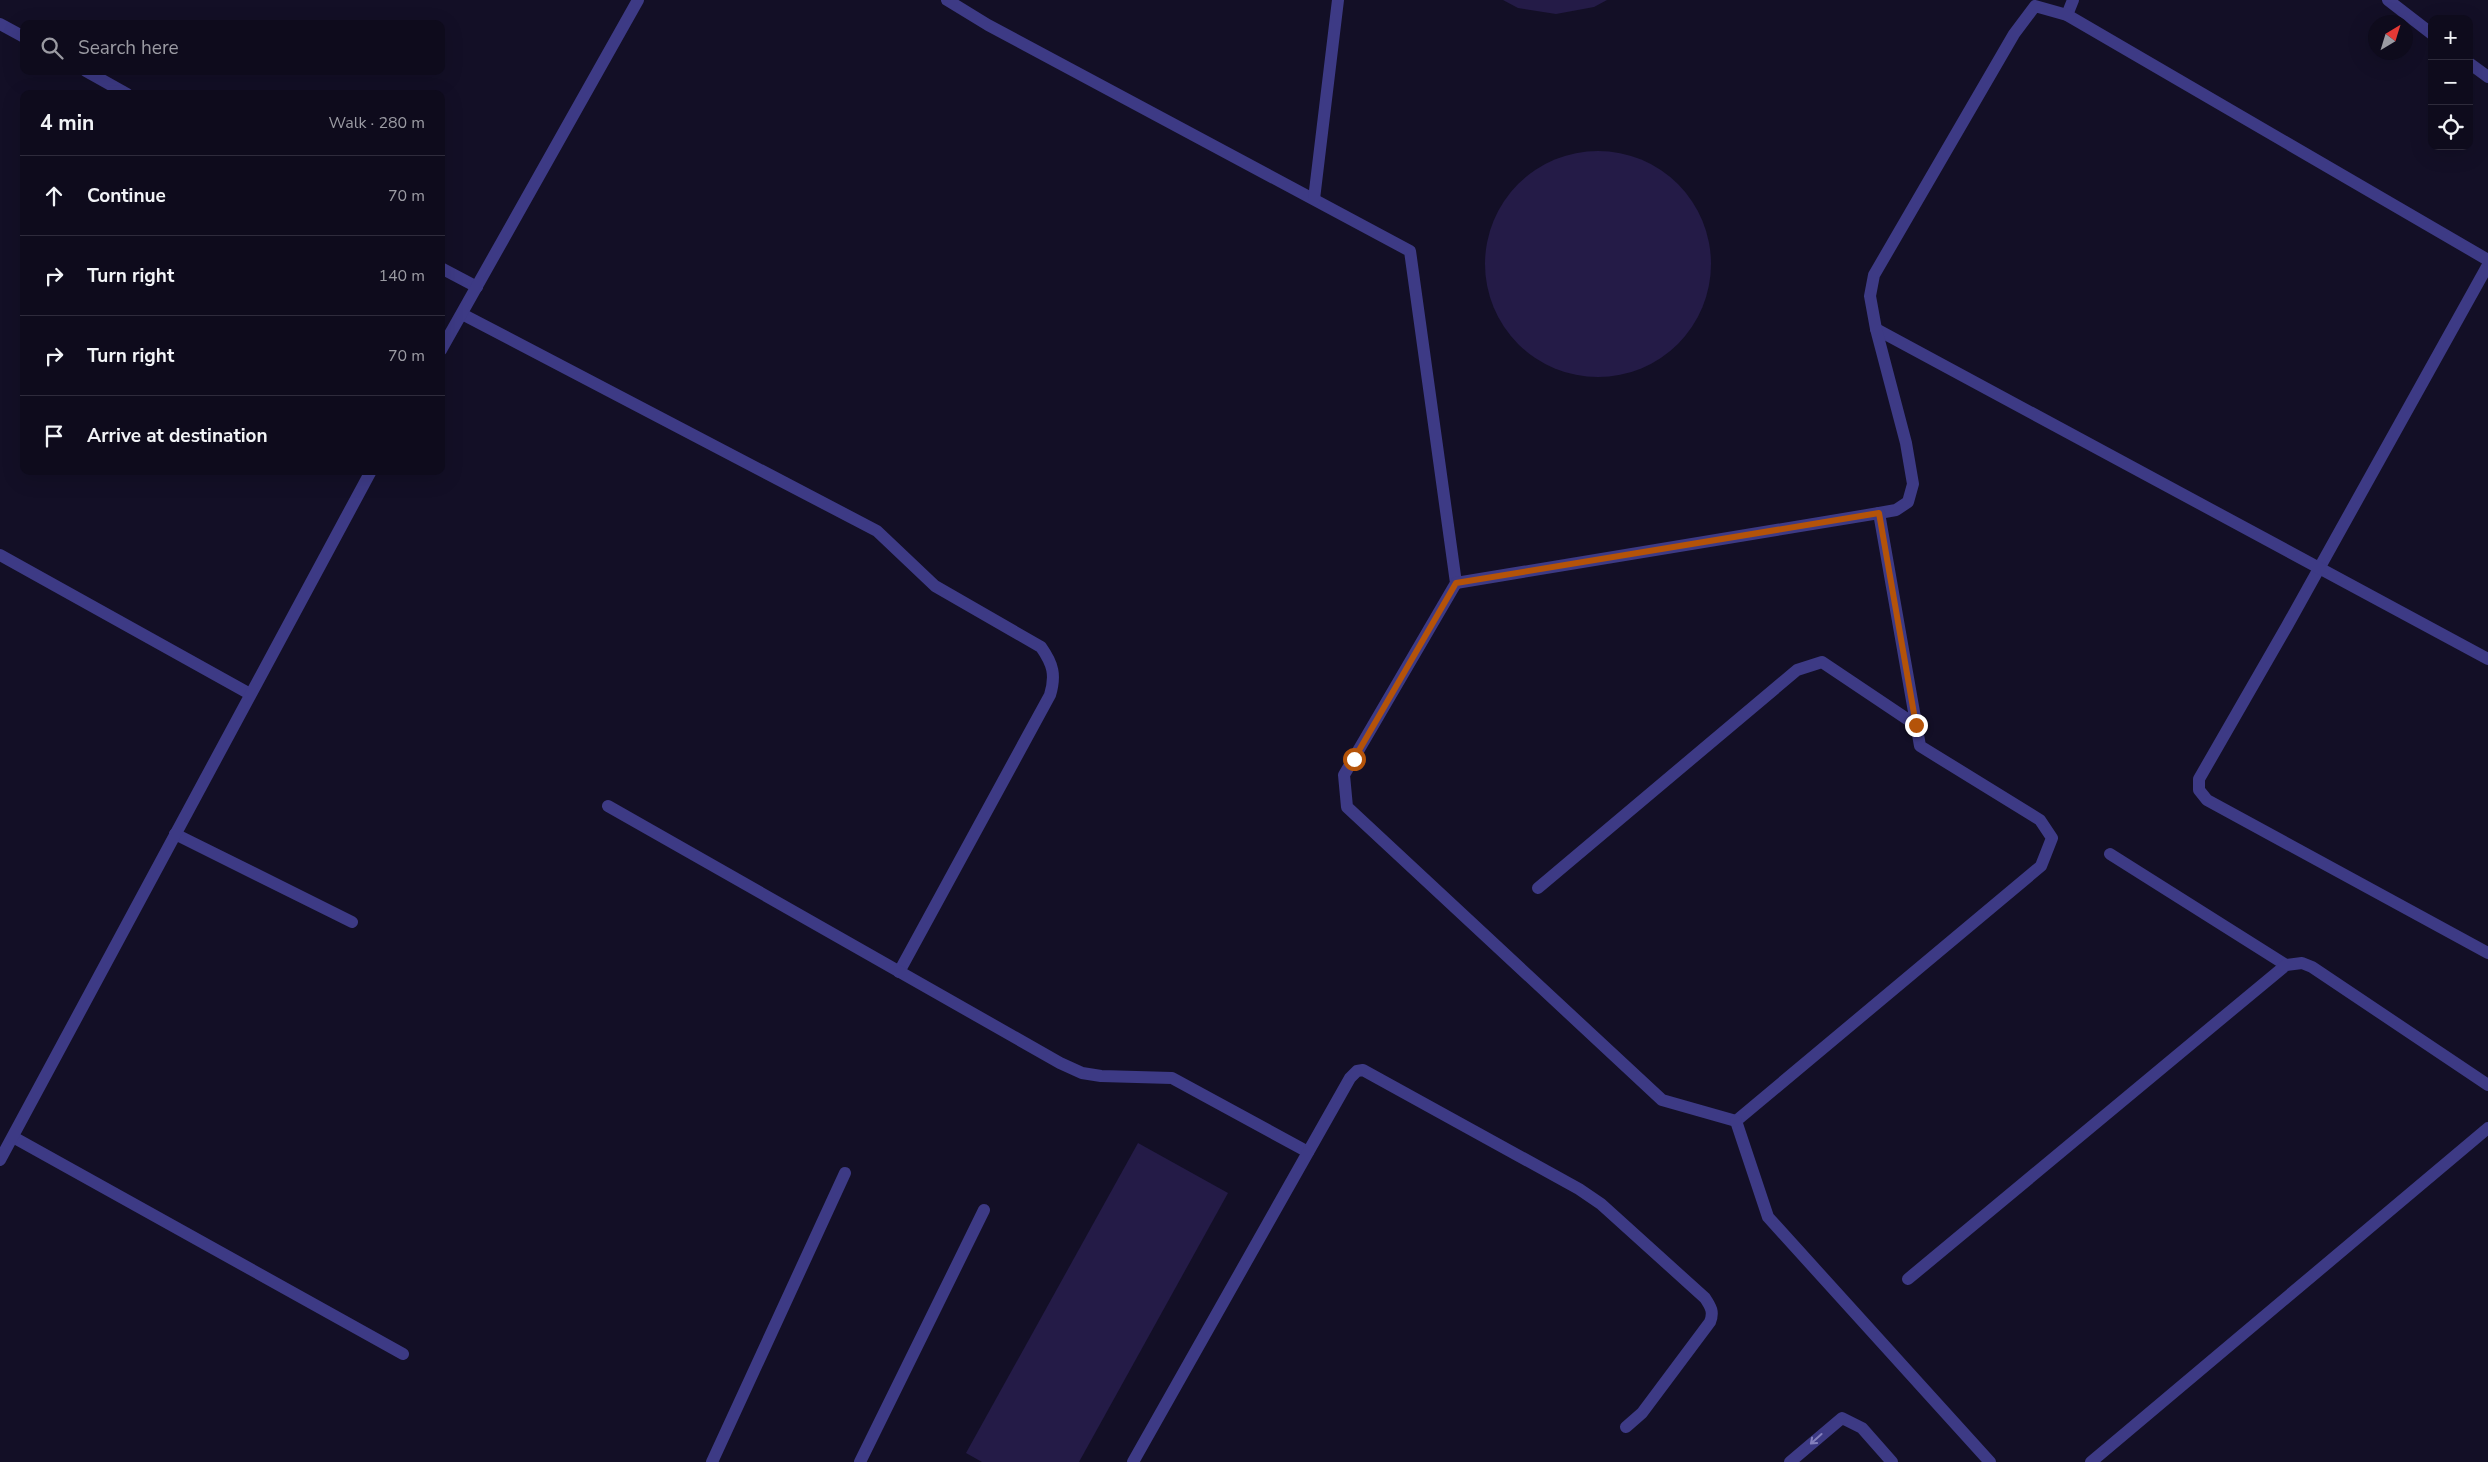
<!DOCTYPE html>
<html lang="en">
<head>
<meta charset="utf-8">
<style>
  :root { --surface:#0e0b1c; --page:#171425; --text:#f1f3f6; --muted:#9b9ba3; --line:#2e2b3b }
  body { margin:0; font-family:"Nunito Sans",sans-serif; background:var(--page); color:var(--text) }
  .controls { position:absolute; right:15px; top:15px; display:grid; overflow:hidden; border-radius:10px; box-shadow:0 5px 20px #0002 }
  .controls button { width:45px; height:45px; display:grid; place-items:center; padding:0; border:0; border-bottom:1px solid var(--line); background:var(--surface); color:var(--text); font:25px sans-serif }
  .compass { position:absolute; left:2368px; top:15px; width:45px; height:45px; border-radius:50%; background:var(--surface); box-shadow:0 5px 20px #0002; rotate:38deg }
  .stop { position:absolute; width:15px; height:15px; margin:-11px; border:4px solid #b45309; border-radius:50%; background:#fff }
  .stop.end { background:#b45309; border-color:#fff; box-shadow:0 1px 5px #0008 }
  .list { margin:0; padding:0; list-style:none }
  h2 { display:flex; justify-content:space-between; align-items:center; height:65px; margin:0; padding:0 20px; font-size:21px }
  h2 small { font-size:16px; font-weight:400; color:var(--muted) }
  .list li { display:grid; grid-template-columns:32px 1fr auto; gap:15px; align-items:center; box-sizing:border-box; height:80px; padding:0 20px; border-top:1px solid var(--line) }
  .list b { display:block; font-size:19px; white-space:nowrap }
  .list em { font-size:16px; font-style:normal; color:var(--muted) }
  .icon { flex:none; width:28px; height:28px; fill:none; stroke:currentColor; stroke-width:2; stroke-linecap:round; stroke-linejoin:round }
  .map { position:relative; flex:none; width:2488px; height:1462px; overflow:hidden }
  .search { position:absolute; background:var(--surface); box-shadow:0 5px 20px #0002; left:20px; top:20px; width:425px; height:55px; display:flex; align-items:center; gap:12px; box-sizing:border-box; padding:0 18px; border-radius:10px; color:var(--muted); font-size:19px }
  .panel { position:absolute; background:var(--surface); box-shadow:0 5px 20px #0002; left:20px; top:90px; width:425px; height:385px; border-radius:10px }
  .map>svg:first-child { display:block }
  .building { fill:#241b47 }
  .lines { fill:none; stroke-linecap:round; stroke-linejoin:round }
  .lane { stroke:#3d3a85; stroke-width:12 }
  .oneway { stroke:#837fbc }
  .route { stroke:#b45309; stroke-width:6 }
</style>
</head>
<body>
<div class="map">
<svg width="2488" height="1462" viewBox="0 0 2488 1462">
  <rect width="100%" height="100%" fill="#130f26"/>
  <g class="building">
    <path d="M1503,0H1607L1594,7L1556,14L1518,8Z"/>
    <circle cx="1598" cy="264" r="113"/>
    <path d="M1138,1143L1228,1193L1079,1462H982L966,1453Z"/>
  </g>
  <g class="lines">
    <g class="lane">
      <path d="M947,0L988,25L1410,251L1456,583L1344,775L1347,807L1662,1100L1736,1121"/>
      <path d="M2388,0L2432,34"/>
      <path d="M2067,15L2073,0"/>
      <path d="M0,24L24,37"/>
      <path d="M2469,63L2488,77"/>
      <path d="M86,71L127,94"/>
      <path d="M1314,199L1338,0"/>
      <path d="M2488,265L2287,626L2199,779V790L2207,800L2488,953"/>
      <path d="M441,268L477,287"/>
      <path d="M462,314L877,531L935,586L1041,647C1053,664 1056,675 1050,695L899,972"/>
      <path d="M1876,329L2488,659"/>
      <path d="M441,350L638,0"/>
      <path d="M0,555L250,694"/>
      <path d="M1456,583L1879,513L1896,510L1908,502L1913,484L1906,443L1876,329L1870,296L1874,275L2014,34L2035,6L2067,15L2488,260"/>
      <path d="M608,806L1060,1063L1082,1073L1101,1076L1172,1078L1308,1152"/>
      <path d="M175,834L352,922"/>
      <path d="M2110,854L2286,965"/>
      <path d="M1538,888L1797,670L1822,662L1916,725"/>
      <path d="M1736,1121L2041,866L2052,838L2040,820L1920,746L1879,513"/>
      <path d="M1736,1121L1768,1217L1990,1462"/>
      <path d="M13,1137L403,1354"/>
      <path d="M0,1160L371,471"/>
      <path d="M1908,1279L2286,965L2302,963L2312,967L2488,1085"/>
      <path d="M712,1462L845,1173"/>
      <path d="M860,1462L984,1210"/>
      <path d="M1133,1462L1350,1078L1357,1071L1363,1070L1579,1189L1601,1204L1705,1298C1711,1307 1714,1312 1710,1322L1642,1413L1626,1427"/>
      <path d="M1790,1462L1842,1418L1862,1428L1892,1462"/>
      <path d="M2091,1462L2488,1128"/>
    </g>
  </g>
  <defs><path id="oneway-shaft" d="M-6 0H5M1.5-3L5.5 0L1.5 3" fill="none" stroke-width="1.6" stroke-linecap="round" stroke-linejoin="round" transform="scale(1.25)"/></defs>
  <use class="oneway" href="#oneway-shaft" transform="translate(1816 1439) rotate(138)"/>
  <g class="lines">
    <path class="route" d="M1354,759L1456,583L1879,513L1916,725"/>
  </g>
</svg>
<div class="controls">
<button>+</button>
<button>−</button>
<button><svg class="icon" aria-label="locate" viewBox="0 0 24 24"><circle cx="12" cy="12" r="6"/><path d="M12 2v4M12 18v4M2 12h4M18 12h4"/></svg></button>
</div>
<svg class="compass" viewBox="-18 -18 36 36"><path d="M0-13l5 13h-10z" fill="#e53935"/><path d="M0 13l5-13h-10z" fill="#9b9ba3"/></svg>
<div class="stop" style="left:1354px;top:759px"></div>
<div class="stop end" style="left:1916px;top:725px"></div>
<div class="search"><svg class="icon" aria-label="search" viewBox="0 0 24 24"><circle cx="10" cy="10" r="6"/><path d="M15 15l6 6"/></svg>Search here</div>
<section class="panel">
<h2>4 min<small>Walk · 280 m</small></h2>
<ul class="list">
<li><svg class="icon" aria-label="ahead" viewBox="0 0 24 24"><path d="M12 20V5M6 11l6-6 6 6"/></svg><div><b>Continue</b></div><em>70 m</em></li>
<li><svg class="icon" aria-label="right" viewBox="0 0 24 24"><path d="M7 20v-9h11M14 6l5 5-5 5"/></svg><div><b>Turn right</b></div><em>140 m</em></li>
<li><svg class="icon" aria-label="right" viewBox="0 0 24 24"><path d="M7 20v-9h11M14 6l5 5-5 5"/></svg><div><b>Turn right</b></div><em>70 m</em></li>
<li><svg class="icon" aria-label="arrive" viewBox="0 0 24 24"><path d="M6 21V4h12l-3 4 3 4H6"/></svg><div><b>Arrive at destination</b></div></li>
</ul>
</section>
</div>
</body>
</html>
